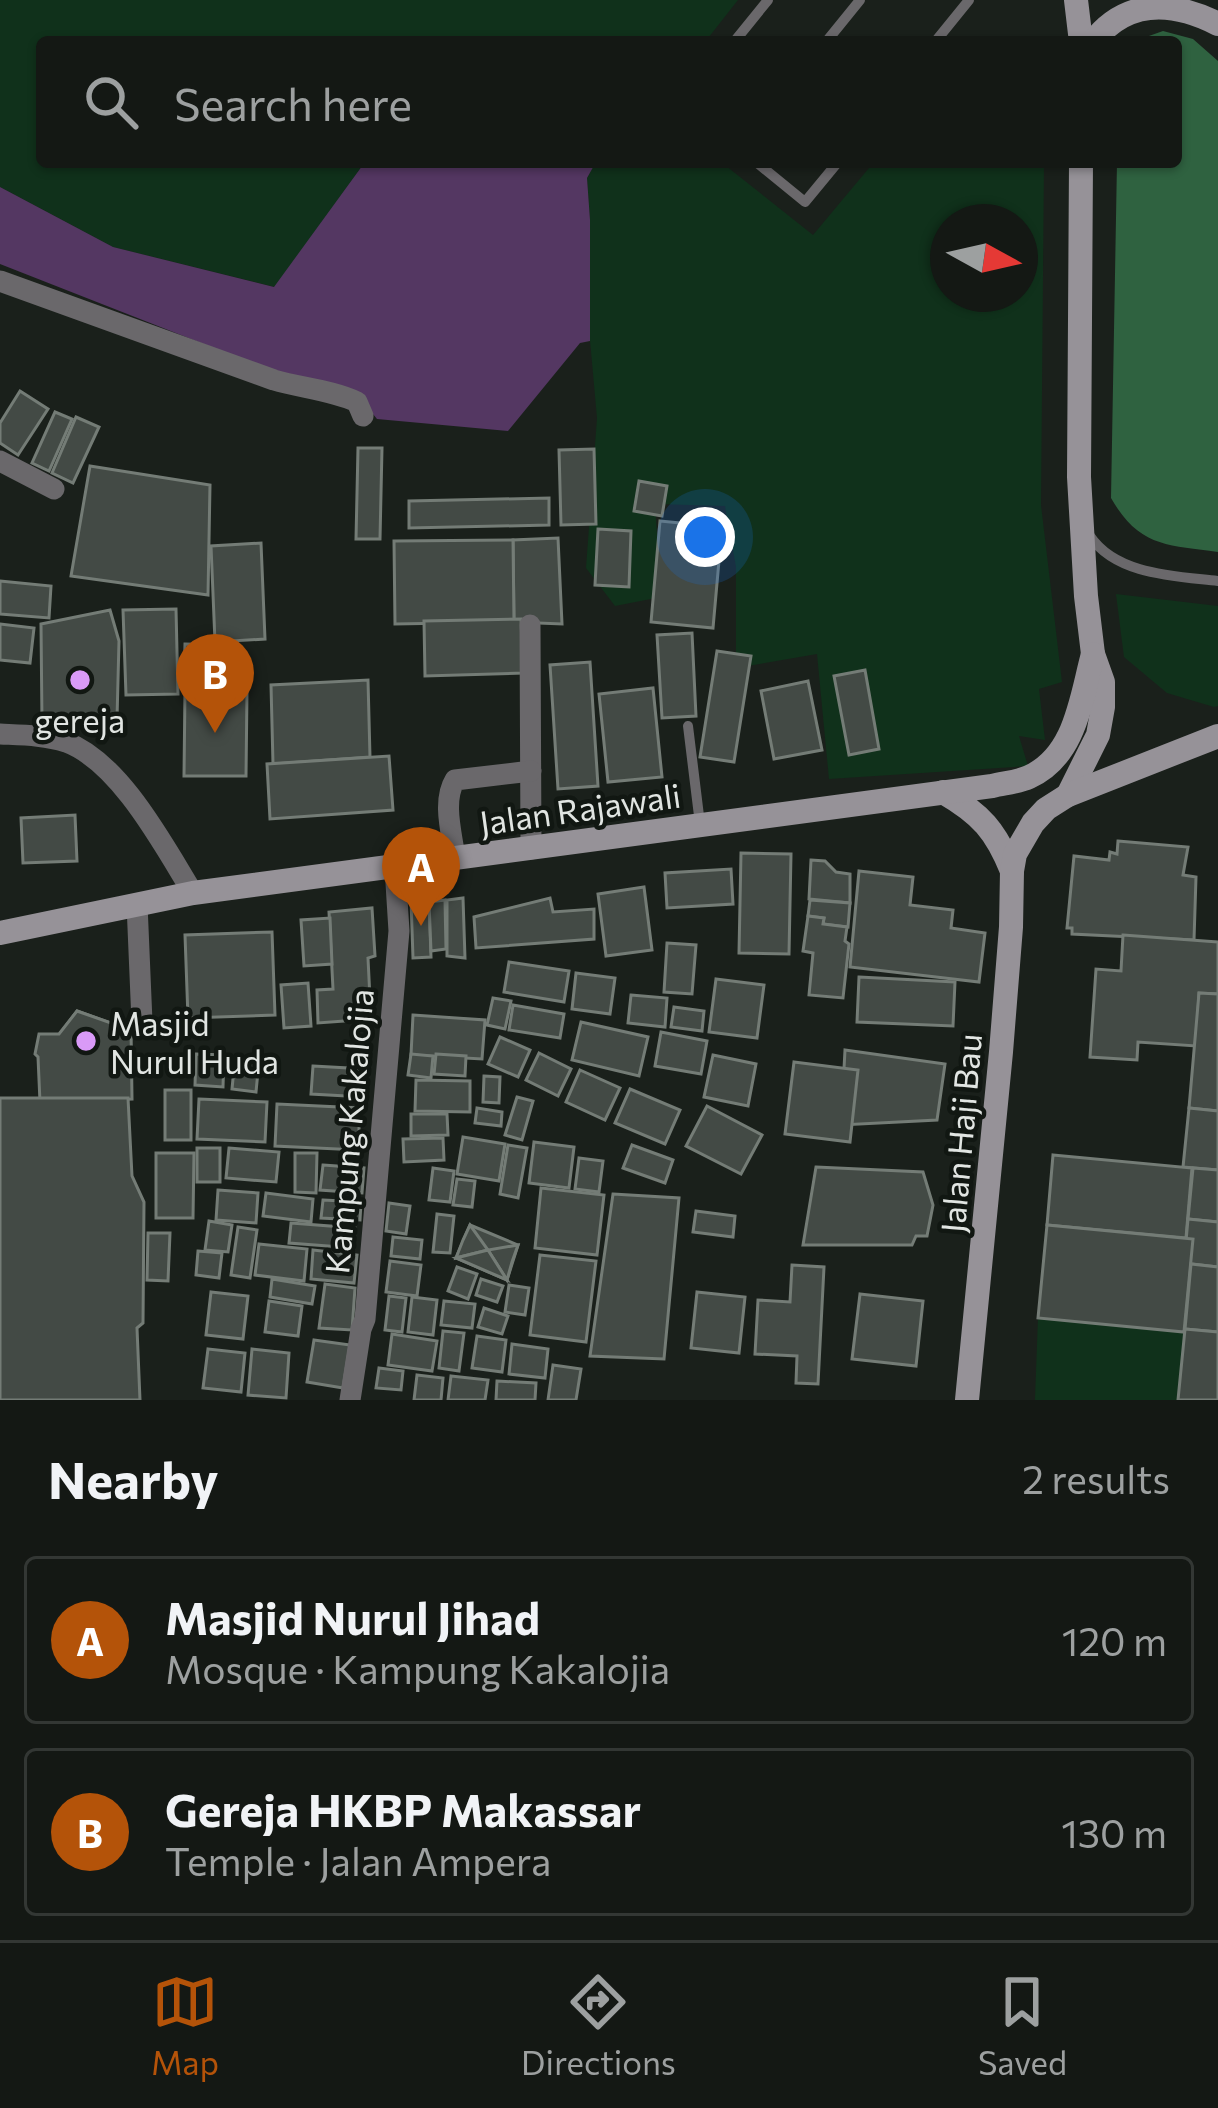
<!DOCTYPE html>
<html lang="en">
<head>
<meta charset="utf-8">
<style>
  :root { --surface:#141814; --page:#212522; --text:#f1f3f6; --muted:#9da0a0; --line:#333734; --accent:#b45309 }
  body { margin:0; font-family:Commissioner,sans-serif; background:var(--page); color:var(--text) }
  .compass { position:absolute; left:930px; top:204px; width:108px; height:108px; border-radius:50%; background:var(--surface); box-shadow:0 3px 9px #0004; rotate:98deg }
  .you { position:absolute; left:705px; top:537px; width:42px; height:42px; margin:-30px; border:9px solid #fff; border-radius:50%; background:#1a73e8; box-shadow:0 0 0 18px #1a73e833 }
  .badge { display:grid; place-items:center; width:78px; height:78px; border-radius:50%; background:var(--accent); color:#fff; font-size:39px; font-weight:700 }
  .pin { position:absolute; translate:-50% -99px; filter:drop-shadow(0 3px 6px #0008) }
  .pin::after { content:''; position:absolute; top:63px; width:42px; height:36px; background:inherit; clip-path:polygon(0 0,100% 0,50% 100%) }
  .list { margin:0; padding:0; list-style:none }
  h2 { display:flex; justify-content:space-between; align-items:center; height:156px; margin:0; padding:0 48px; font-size:51px }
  h2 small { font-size:39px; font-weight:400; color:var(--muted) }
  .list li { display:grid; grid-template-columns:78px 1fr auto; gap:36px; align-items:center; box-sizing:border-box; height:168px; margin:0 24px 24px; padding:0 24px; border:3px solid var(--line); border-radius:12px }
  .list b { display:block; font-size:45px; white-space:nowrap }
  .list p { margin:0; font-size:39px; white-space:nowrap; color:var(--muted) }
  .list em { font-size:39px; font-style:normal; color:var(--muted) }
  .icon { flex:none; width:66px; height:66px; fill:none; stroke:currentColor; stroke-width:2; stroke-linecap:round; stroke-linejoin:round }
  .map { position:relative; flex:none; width:1218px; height:1400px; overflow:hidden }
  .search { position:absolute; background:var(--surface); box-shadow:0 3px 9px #0004; left:36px; right:36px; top:36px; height:132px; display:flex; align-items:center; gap:30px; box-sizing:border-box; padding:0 42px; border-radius:12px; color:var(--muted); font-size:45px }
  .sheet { height:540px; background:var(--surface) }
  nav { display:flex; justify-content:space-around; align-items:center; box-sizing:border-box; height:168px; border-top:3px solid var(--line); background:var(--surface); font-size:33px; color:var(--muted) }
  nav a { display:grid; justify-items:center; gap:6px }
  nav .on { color:var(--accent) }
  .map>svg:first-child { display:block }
  .green { fill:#10311b; fill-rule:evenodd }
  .forest { fill:#2f6240 }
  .water { fill:#543762 }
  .building { fill:#434a45; stroke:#747c76; stroke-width:3 }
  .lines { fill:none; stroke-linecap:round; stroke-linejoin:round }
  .lane { stroke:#6a686b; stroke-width:10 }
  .street { stroke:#6a686b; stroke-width:21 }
  .secondary { stroke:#969298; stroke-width:24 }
  .poi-dot { fill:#d99af7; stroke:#111712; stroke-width:4.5 }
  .labels { text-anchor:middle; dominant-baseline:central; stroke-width:9; stroke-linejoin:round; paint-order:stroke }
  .poi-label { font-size:33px; fill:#e1e5e2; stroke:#111712 }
  .street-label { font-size:33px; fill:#e1e5e2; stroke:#111712 }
</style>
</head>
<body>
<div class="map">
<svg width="1218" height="1400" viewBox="0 0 1218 1400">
  <rect width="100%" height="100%" fill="#1a201b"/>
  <g class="green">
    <path d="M0,0H738L705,42H42V162H365L275,287L113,247L0,187Z"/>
    <path d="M596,162H721L813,235L874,162H1044L1041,505L1062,682L1039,689L1045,740L1019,736L1028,766L829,779L817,654L736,668V567L725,506L655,504L661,597L615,606L586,568L597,418L588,318L590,220L587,178ZM948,222H1020V294H948Z"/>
    <path d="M1116,594L1218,606V706L1214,707L1167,693L1124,657Z"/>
    <path d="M1038,1318L1185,1329L1178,1400H1035Z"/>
  </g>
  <path class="forest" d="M1163,31L1193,39L1218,61V552C1167,545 1139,547 1111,498L1117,162H1176V42H1132Z"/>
  <path class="water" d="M365,162H596L587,178L590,220V341L580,343L508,431L377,419L360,398L283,375L0,264V187L113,247L274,287Z"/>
  <g class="building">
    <path d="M20,391L48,409L18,455L0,443V423Z"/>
    <path d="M55,412L72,419L49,471L32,463Z"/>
    <path d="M76,417L99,427L73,483L52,473Z"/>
    <path d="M358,448H382L380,539H356Z"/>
    <path d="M594,449L596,524L561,525L559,450Z"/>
    <path d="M90,466L210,485L208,595L71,576Z"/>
    <path d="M639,481L667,486L662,516L634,511Z"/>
    <path d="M549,498V525L409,528V501Z"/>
    <path d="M660,521L722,527L713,628L651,622Z"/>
    <path d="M598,529L631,531L629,587L595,585Z"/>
    <path d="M558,538L562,624L514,622L513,540Z"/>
    <path d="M513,540L514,622L395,624L394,541Z"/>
    <path d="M261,543L265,639L215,642L211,546Z"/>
    <path d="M0,581L51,586L49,618L0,614Z"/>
    <path d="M176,609L178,694L126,695L123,610Z"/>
    <path d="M110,610L119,641L117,719L42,723L41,624Z"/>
    <path d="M521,619L523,673L425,676L424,621Z"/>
    <path d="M0,624L34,628L30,663L0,660Z"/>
    <path d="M692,633L696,716L662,718L657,635Z"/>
    <path d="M185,644L234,645L233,673L184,672Z"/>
    <path d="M717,651L751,656L734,762L700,757Z"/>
    <path d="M590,662L598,786L558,789L550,665Z"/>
    <path d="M865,670L879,749L849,755L834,676Z"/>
    <path d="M368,680L370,757L273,764L271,685Z"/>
    <path d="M808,681L822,750L774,759L761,691Z"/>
    <path d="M653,688L662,777L608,782L599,694Z"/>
    <path d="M185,690L247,691L246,776H184Z"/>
    <path d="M389,756L393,810L270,819L267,764Z"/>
    <path d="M75,815L77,861L23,863L21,818Z"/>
    <path d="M1118,841L1188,847L1183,875L1196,877L1194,940L1072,934V928H1067L1074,856L1109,860L1110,852L1117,854Z"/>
    <path d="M741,853L791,854L789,954L739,953Z"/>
    <path d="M811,860L825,861L836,872L850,874V903L809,899Z"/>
    <path d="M731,869L733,904L667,908L665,873Z"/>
    <path d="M859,871L913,877L910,905L953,910L951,928L985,933L979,982L850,967Z"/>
    <path d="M644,887L652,950L606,956L598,894Z"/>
    <path d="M463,898L465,958L447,956V900Z"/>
    <path d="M550,898L553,912L594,909V939L476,948L474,917Z"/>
    <path d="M429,899L431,957L413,958L411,900Z"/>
    <path d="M445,900L446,949L431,951L429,902Z"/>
    <path d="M810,900L850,903L848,927L823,924L824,918L808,916Z"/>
    <path d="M372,908L375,956L368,958L371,1019L318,1023L317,990L333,989L329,912Z"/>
    <path d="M808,916L824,918L823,924L847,927L845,941L849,944L843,998L809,995L813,953L803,951Z"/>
    <path d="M330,918L332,964L304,966L301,920Z"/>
    <path d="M272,932L275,1015L188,1018L185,935Z"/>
    <path d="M1123,935L1218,942V994L1199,993L1196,1046L1138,1042L1137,1060L1090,1057L1096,969L1121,971Z"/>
    <path d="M667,943L696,945L692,994L664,992Z"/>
    <path d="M509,962L569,971L564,1002L504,992Z"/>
    <path d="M576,973L615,978L610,1014L572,1009Z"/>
    <path d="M859,977L955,982L953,1026L857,1022Z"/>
    <path d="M716,979L764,985L757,1038L709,1032Z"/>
    <path d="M308,983L311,1026L284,1028L281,985Z"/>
    <path d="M1199,993L1218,994V1111L1189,1108Z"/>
    <path d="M631,995L667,998L665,1027L628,1023Z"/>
    <path d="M493,998L511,1001L505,1029L487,1025Z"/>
    <path d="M513,1005L564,1014L560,1038L509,1030Z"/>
    <path d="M674,1007L704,1011L702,1031L671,1027Z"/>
    <path d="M77,1011L125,1028L97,1077L50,1047Z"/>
    <path d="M77,1011L125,1028L131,1027L132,1099L40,1102L38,1057L35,1054L39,1034H59Z"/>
    <path d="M413,1015L485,1020L482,1059L411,1055Z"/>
    <path d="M581,1022L648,1037L639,1076L572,1060Z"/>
    <path d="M661,1032L707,1041L701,1074L655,1066Z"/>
    <path d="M500,1037L530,1050L518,1077L488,1064Z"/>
    <path d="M845,1050L945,1064L937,1120L841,1125Z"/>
    <path d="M539,1053L571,1069L558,1096L526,1080Z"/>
    <path d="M196,1054L224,1055L223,1087L195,1085Z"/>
    <path d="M411,1054L433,1056L431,1078L408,1075Z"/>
    <path d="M436,1054L466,1056L465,1076L434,1074Z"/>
    <path d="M713,1055L756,1064L748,1106L704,1097Z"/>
    <path d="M235,1058L259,1061L256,1092L232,1089Z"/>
    <path d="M794,1062L858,1070L850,1142L785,1134Z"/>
    <path d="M313,1066L366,1069L364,1097L311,1094Z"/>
    <path d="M580,1070L620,1088L605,1120L566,1102Z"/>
    <path d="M484,1076L500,1077L499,1103L483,1102Z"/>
    <path d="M416,1080L470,1081V1112L415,1111Z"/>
    <path d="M630,1089L680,1110L665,1144L615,1123Z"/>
    <rect x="165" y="1090" width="26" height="50"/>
    <path d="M517,1097L533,1101L522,1140L505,1135Z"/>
    <path d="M0,1098H128L132,1176L144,1202L143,1323L137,1328L140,1400H0Z"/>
    <path d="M199,1099L267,1102L265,1142L197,1139Z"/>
    <path d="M277,1104L360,1108L358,1150L275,1146Z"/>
    <path d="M707,1106L762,1135L741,1174L686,1146Z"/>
    <path d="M477,1108L502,1112L501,1126L475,1123Z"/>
    <path d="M1189,1108L1218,1111V1170L1183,1167Z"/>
    <path d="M411,1114H447L448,1135L411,1136Z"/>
    <path d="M463,1137L505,1144L499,1181L457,1174Z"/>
    <path d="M443,1138L444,1160L404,1162L403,1139Z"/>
    <path d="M534,1142L574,1147L569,1188L529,1183Z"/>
    <path d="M508,1145L527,1148L518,1198L500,1194Z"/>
    <path d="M632,1145L673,1160L665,1183L623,1168Z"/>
    <rect x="197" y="1148" width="23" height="34"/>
    <path d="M229,1148L279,1152L276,1182L226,1178Z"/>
    <path d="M156,1153H194L193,1218H156Z"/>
    <path d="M295,1153H317L316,1193L295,1192Z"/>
    <path d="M1053,1155L1192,1168L1186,1238L1047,1225Z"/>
    <path d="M579,1158L603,1161L599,1192L575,1189Z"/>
    <path d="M323,1165L364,1168L362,1193L320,1190Z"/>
    <path d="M816,1167L923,1172L933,1205L927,1236H916L912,1245H803Z"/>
    <path d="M433,1168L454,1171L450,1202L429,1200Z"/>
    <path d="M1193,1168L1218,1170V1222L1188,1219Z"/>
    <path d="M457,1179L475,1181L472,1207L453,1205Z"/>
    <path d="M541,1188L604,1195L597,1255L535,1248Z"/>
    <path d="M218,1190L258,1193L256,1223L216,1220Z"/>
    <path d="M266,1193L313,1199L311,1222L263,1216Z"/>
    <path d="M613,1194L679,1198L664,1359L590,1356Z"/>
    <path d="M323,1200L361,1202L360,1220L321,1218Z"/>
    <path d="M389,1203L410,1206L406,1234L386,1231Z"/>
    <path d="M696,1211L735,1216L733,1237L693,1232Z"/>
    <path d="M437,1214L454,1216L450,1253L433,1252Z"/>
    <path d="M1188,1219L1218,1222V1267L1184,1263Z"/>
    <path d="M209,1221L232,1225L228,1252L205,1250Z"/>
    <path d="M291,1223L355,1228L354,1248L289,1243Z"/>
    <path d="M470,1225L518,1245L507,1280L456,1258Z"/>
    <path d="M470,1225L488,1250L456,1258L463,1240Z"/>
    <path d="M1047,1225L1193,1239L1184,1332L1038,1318Z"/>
    <path d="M238,1227L257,1230L250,1278L231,1275Z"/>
    <path d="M148,1233H170L168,1281L147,1280Z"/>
    <path d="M393,1237L422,1240L420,1259L391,1256Z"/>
    <path d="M259,1244L307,1249L304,1281L255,1275Z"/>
    <path d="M518,1245L512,1262L507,1280L488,1250Z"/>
    <path d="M313,1250L357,1255L354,1283L311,1279Z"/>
    <path d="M488,1250L507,1280L456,1258Z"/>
    <path d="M198,1251L222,1253L219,1278L196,1275Z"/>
    <path d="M540,1255L596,1261L586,1342L530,1335Z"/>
    <path d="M390,1261L421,1265L417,1296L386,1292Z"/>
    <path d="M1191,1264L1218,1267V1332L1185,1329Z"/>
    <path d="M792,1265L824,1267L818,1384L796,1383L797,1356L755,1354L758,1300L790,1302Z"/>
    <path d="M457,1267L477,1274L468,1299L448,1291Z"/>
    <path d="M272,1279L315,1286L312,1304L270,1297Z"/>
    <path d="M481,1279L503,1286L497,1302L476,1295Z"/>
    <path d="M325,1284L355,1288L352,1330L319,1328Z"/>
    <path d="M509,1285L529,1288L525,1315L505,1312Z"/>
    <path d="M211,1292L248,1296L243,1339L206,1335Z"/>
    <path d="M697,1292L745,1297L739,1353L691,1348Z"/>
    <path d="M860,1294L923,1301L916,1366L852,1359Z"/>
    <path d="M389,1296L406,1298L402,1332L385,1330Z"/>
    <path d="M412,1297L437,1300L433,1335L408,1332Z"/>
    <path d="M269,1301L302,1306L298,1336L265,1332Z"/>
    <path d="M444,1301L475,1304L472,1328L441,1325Z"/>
    <path d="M484,1308L508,1316L502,1334L478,1327Z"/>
    <path d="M1185,1329L1218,1332V1400H1178Z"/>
    <path d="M443,1331L464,1333L459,1371L439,1368Z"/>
    <path d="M392,1334L437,1341L432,1371L388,1365Z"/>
    <path d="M477,1336L506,1340L502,1372L472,1368Z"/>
    <path d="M314,1340L350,1345L343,1388L307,1382Z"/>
    <path d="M512,1344L548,1349L545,1378L509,1374Z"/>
    <path d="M208,1349L245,1353L241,1392L203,1388Z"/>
    <path d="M252,1349L289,1353L286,1398L248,1395Z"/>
    <path d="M553,1365L581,1369L576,1400H548Z"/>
    <path d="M379,1368L403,1371L401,1390L376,1388Z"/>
    <path d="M417,1375L443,1378L441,1400H414Z"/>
    <path d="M451,1376L488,1380L485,1400H448Z"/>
    <path d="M497,1381L536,1383L535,1400H496Z"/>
  </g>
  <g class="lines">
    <g class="lane">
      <path d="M734,42L768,0"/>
      <path d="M826,42L860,0"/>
      <path d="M935,42L969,0"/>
      <path d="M756,162L805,202L838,162"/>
      <path d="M1090,536C1116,575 1175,576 1218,581"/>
      <path d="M688,726L700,824"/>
    </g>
    <g class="street">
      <path d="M0,281L274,380C301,388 332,390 357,402L363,416"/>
      <path d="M0,461L54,489"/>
      <path d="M530,625L531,849"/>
      <path d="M0,734C21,735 45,735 66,742C120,762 164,846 193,893"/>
      <path d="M455,858C452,834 442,801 455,780L531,771"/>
      <path d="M137,904L142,1022"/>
      <path d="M350,1400L361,1329L365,1319L399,931L395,867"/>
    </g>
    <g class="secondary">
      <path d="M1076,0L1081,42"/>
      <path d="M1093,42C1125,0 1171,0 1218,24"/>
      <path d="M943,792C981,814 996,831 1012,871"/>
      <path d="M1068,795L1098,735L1103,707V682L1093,654L1086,596L1079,477L1081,162"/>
      <path d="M0,933L193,893L992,786C1004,783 1018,782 1029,777C1076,756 1081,698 1093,654"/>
      <path d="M967,1400L1001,1052L1011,927L1012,871L1015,854L1033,823L1046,809L1068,795L1218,736"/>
    </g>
  </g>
  <g class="poi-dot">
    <circle cx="80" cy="680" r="12"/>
    <circle cx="86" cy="1041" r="12"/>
  </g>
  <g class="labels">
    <g class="poi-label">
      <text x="80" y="719">gereja</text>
      <text x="110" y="1022" text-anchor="start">Masjid<tspan x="110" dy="38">Nurul Huda</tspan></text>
    </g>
    <g class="street-label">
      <text transform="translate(580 808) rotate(-8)">Jalan Rajawali</text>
      <text transform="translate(348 1131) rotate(-85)">Kampung Kakalojia</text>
      <text transform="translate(960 1133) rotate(-85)">Jalan Haji Bau</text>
    </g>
  </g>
</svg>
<svg class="compass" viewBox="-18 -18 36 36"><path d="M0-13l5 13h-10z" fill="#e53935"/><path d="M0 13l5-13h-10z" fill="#9da0a0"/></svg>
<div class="you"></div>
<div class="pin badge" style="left:421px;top:926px">A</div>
<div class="pin badge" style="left:215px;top:733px">B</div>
<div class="search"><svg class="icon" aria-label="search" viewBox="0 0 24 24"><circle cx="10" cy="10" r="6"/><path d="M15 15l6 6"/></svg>Search here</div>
</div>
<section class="sheet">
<h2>Nearby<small>2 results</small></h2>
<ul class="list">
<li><span class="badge">A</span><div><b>Masjid Nurul Jihad</b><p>Mosque · Kampung Kakalojia</p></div><em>120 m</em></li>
<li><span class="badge">B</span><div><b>Gereja HKBP Makassar</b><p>Temple · Jalan Ampera</p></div><em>130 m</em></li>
</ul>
</section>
<nav>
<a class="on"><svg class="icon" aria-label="map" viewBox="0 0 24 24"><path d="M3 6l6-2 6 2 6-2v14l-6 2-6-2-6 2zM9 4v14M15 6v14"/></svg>Map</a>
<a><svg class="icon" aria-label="directions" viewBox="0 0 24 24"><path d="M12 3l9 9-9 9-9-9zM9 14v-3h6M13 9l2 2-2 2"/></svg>Directions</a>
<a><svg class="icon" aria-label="saved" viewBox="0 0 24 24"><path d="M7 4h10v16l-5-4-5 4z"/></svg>Saved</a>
</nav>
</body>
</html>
